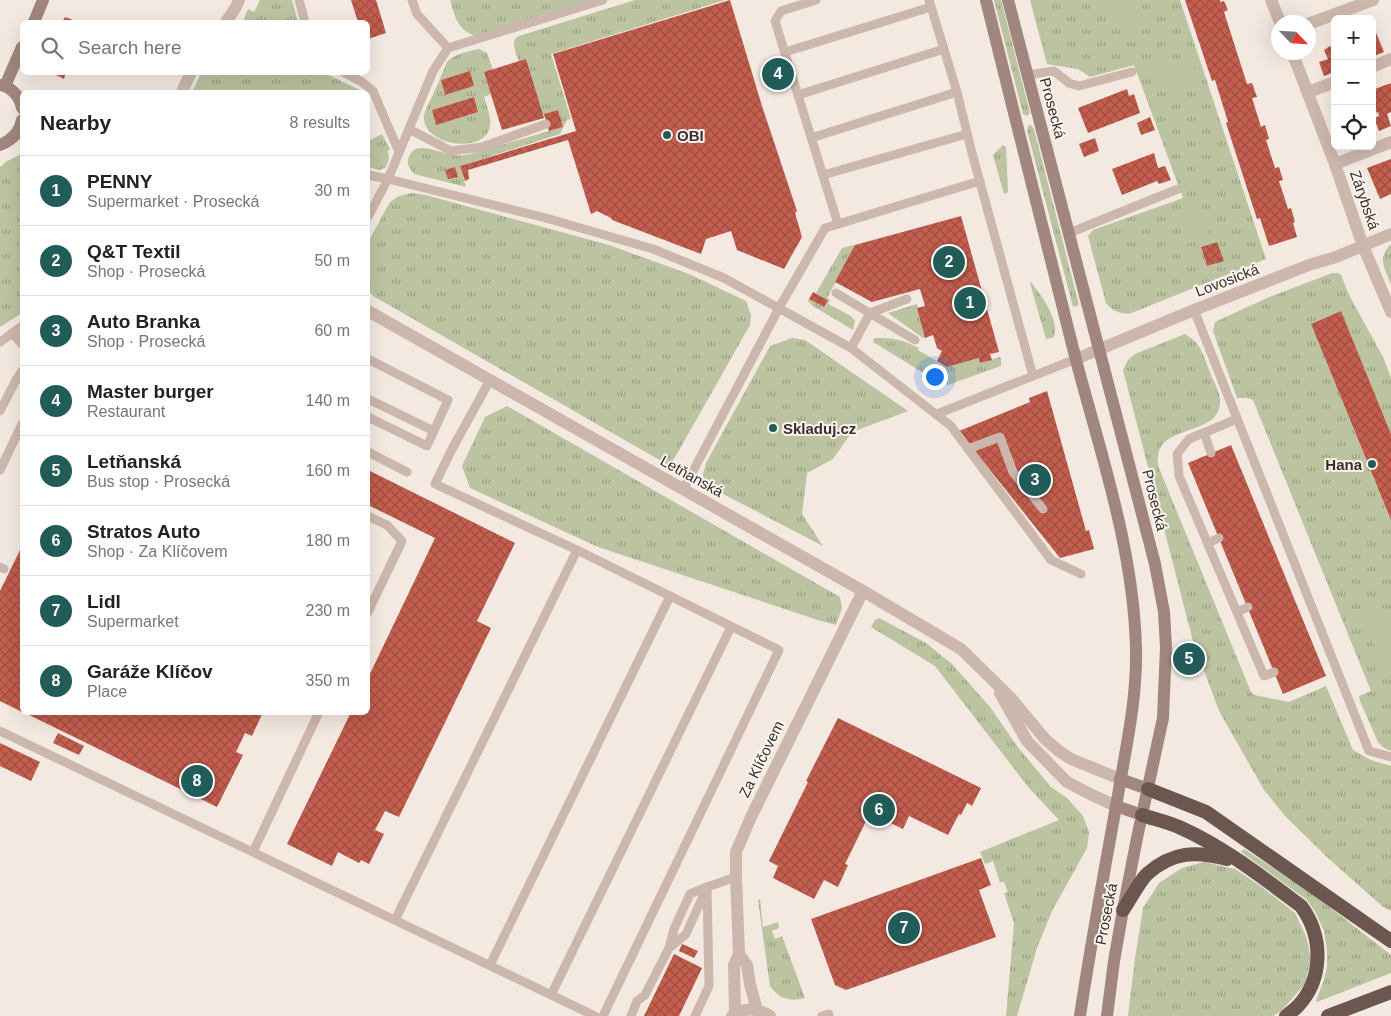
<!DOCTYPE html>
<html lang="en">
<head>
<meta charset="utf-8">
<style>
  :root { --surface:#fff; --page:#f6f6f6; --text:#222; --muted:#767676; --line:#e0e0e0; --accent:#215c59 }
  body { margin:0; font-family:Arial,sans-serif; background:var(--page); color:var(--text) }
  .controls { position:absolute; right:15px; top:15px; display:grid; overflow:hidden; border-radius:8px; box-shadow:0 5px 20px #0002 }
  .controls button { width:45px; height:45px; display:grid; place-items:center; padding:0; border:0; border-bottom:1px solid var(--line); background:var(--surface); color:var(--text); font:25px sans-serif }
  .compass { position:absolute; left:1271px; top:15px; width:45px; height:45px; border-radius:50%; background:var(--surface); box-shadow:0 5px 20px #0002; rotate:115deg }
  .you { position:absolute; left:934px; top:376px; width:18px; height:18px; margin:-12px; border:4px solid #fff; border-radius:50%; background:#1a73e8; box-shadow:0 0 0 8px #1a73e833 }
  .badge { display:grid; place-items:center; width:32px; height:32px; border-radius:50%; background:var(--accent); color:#fff; font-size:16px; font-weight:700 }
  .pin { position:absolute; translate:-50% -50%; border:2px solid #fff; box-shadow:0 1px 5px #0006 }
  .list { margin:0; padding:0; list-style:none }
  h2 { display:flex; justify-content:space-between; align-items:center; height:65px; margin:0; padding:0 20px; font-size:21px }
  h2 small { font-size:16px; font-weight:400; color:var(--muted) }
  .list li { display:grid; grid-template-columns:32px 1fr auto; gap:15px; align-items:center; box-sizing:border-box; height:70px; padding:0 20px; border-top:1px solid var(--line) }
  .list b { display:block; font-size:19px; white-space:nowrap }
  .list p { margin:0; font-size:16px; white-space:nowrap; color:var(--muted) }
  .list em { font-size:16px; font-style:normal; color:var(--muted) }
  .icon { flex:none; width:28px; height:28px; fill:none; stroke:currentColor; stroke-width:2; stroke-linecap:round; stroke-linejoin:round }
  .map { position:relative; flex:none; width:1391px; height:1016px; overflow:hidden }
  .search { position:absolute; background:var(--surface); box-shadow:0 5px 20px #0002; left:20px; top:20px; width:350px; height:55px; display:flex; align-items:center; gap:12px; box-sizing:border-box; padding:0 18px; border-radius:8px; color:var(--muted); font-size:19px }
  .panel { position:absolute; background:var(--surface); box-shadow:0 5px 20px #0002; left:20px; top:90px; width:350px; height:625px; border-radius:8px }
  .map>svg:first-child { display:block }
  .grass { fill:url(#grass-tufts); fill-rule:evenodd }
  .park { fill:#bbc3a0 }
  .building { fill:url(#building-cross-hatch) }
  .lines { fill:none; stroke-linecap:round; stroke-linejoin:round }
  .service { stroke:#ccb7ac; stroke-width:9 }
  .minor { stroke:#ccb7ac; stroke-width:12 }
  .tertiary { stroke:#ccb7ac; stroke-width:12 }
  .secondary { stroke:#a0867e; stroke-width:12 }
  .trunk { stroke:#6c5650; stroke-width:14 }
  .poi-dot { fill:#215c59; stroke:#faf3ee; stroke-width:2 }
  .labels { text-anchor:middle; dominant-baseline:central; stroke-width:4; stroke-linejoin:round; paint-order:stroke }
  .street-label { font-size:15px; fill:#3a2e2b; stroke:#faf3ee }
  .poi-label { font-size:15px; font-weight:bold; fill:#3a2e2b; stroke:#faf3ee; text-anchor:start }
</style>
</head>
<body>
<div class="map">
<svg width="1391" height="1016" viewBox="0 0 1391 1016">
  <defs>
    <pattern id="grass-tufts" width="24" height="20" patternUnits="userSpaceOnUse" patternTransform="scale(1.25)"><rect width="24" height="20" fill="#bbc3a0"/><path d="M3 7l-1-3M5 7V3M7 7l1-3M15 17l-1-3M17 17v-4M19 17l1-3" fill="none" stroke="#999f83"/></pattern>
    <pattern id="building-cross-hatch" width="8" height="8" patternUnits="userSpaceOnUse" patternTransform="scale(1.25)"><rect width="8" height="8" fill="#c45e4e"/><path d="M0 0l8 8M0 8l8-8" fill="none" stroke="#a04e41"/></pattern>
  </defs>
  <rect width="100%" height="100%" fill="#f3e9e1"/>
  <g class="grass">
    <path d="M260,0H292L298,22H244V19L248,9L254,12Z"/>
    <path d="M450,0H603L478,37C457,30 456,19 450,0Z"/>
    <path d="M635,0H725L551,54L571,119L567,120L560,134L460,166L466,187L414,174C411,170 407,166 408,160C413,137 440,154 454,155C459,156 464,155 470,154L563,127L558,110L542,115C537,102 512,52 514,42C515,38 516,38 519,36Z"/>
    <path d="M994,0H1001L1030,113L1027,116L1023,114Z"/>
    <path d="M1030,0H1180L1266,259L1129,314C1119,313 1112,311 1106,303L1088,236L1093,230L1183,198L1134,65L1090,77L1078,69L1047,64ZM1217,242L1223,261L1207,266L1201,247Z"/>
    <path d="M479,49L487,53L493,70L484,73L491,94L484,97C487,107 493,120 489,130C480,154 421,145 424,115C425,109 429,103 432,97C437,86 442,74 447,62C456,53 467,52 479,49ZM470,72L474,86L445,95L441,80ZM474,97L478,112L436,124L432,110Z"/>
    <path d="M201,73H324L362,91L363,92H192Z"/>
    <path d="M1031,125L1034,129L1079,305L1073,307L1027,130L1028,126Z"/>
    <path d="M382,134L390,149L388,151L389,159L386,167L380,170L368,167V141Z"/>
    <path d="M1003,145L1006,147L1008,192L1004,194L993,155Z"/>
    <path d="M22,154V313L0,327V167L7,161Z"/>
    <path d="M411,193L426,195L609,245L689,274L746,301L751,315L750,325L670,466L373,296L368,290V242L390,202L399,196Z"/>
    <path d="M854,245L855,247L827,298L830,300L828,304L851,316L855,321L853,330L813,306L808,301L809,299L824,307L828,300L816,293L842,248Z"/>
    <path d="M1390,245H1391V284C1385,269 1377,259 1390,245Z"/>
    <path d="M1332,273H1338L1341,275L1349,295L1383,357L1391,378V434L1341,311L1311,324L1391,520V751L1384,748L1378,742L1360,701L1359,696L1371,691L1253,400L1247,398H1237L1213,331L1215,322L1267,298Z"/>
    <path d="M1031,282C1042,297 1057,315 1055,335L1052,338L1046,339L1030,283Z"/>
    <path d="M917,304L925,338H923L888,313Z"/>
    <path d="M1185,334C1202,344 1203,355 1210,372C1213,381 1220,391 1220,401C1221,436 1162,424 1158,456C1157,460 1158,464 1159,468L1251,692L1254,695L1289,702L1326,686L1353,750L1371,760L1391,766V911L1382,906L1329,859L1286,817L1264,790L1219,711L1193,641L1123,370L1128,360L1135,354Z"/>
    <path d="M792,338L805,340L908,411L852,432L833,459L807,473L802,514L823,546L706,485L703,475L706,463L770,346Z"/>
    <path d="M874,338C896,338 900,339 919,348L918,350L947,367L979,358L981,363L1000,357L1001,358V366L948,385L938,382L873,342Z"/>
    <path d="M507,406L840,597L842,608L836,625L818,620L598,547L470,488L462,466L485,417Z"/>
    <path d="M879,618L926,643L952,664L990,707L1017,746L1051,787L1067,798L1083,816L1089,832L1087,848L1052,911L1037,948L1017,1016H1006L1014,923L1004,893L1008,892L1004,882H1000L993,861L985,864L980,852L1059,820L1029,788L935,666L871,627L875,620Z"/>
    <path d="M1244,849L1313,894L1391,955V973L1317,1002L1316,1000L1323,983L1327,967V950L1324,931L1316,913L1307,900L1241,852Z"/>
    <path d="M1204,862L1235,869L1262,887L1295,913L1306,936L1311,959L1305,984L1282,1010L1273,1016H1128L1135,958L1143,908L1159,883L1182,868Z"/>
    <path d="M760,899L763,927L778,922L779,928L772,931L775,939L782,936L805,998C790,1002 779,999 770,986L758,900Z"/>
  </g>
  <g class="park">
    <path d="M1106,0H1130L1137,22L1114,28Z"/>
    <path d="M1190,55L1197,77L1158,90L1151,68Z"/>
    <path d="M1201,208L1210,237L1190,243L1181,214Z"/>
    <path d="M1383,608L1391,611V668L1385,670L1363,617Z"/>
  </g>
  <g class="building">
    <path d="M351,0H376L386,33L368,39V22H358Z"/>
    <path d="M730,0L762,106L797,211L795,213L802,237L784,269L737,250L731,231L706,239L701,254L612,220L611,218L597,211L591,214L568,140L468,170L469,179L465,181L460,166L576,131L553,54Z"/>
    <path d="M1185,0H1220V2L1224,1L1228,10L1224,12L1247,84L1252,83L1257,97L1252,98L1261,127L1265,125L1269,139L1266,140L1275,168L1279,167L1283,180L1279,181L1288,209L1291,208L1295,222L1293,223L1297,237L1269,246L1260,218L1257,219L1226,123L1228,122L1215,80L1212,81Z"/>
    <path d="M65,17L78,22H62Z"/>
    <path d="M1372,26L1374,31L1375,30L1384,52L1372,57Z"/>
    <path d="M1330,46L1331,47L1335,46V72L1324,76L1319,62L1328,59L1324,50Z"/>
    <path d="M526,59L544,118L502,130L484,72Z"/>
    <path d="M470,71L474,86L445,95L441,80Z"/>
    <path d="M50,72H66L64,79Z"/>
    <path d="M1391,83V112L1387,114L1391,126L1379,131L1374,118L1379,116L1378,112L1372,114V90Z"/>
    <path d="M1127,89L1129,96L1134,94L1140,113L1088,133L1078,108Z"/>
    <path d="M474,97L478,112L436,125L432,110Z"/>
    <path d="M558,110L563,127L549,131L544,114Z"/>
    <path d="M1150,117L1155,130L1141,135L1137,123Z"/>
    <path d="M1095,138L1099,151L1084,157L1079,144Z"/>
    <path d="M1154,153L1158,168L1165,166L1171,180L1159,184L1157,181L1122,195L1112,169Z"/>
    <path d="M1391,159V194L1380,199L1367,168Z"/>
    <path d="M455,167L458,177L448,179L445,170Z"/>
    <path d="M961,216L999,352L990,354L992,360L980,363L979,358L947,367L937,361L942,351L937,348L933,335L925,338L917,308L925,306L920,289L872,302L835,282L855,245Z"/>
    <path d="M1217,242L1224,261L1207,266L1201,247Z"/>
    <path d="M813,292L828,300L824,307L809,299Z"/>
    <path d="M1341,311L1391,434V520L1311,324Z"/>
    <path d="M1047,391L1086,531L1089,530L1094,549L1060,558L959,431L1030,402L1029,398Z"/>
    <path d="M1231,445L1326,676L1283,694L1188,463Z"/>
    <path d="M368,470L515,543L477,621L491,628L399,817L385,811L375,830L384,834L369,864L361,860L359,863L338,852L332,866L287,844L351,712H368V678L435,538L368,505Z"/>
    <path d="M22,546V712L0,701V591Z"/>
    <path d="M23,712H263L252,736L245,733L236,752L243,755L217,807Z"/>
    <path d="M838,718L981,788L972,806L967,803L961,815L959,814L948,835L909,816L903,829L870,813L845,864L848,865L838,887L824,880L814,899L773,878L778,866L769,861L808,782L806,781Z"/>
    <path d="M58,733L84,746L79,755L53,743Z"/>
    <path d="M0,743L40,762L31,781L0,766Z"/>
    <path d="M981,858L991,885L979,890L996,937L846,990L835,985L811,919Z"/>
    <path d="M682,944L698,951L694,958L679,951Z"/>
    <path d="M674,954L702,968L679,1016H644Z"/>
  </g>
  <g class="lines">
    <g class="service">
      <path d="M299,0L305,22"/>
      <path d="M412,0L417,14L448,48"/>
      <path d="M816,0L781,11L775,21L838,224"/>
      <path d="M929,0L957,92L972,153L1033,376"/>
      <path d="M785,52L931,7"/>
      <path d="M343,72L362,82L373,91L399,152"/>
      <path d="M1028,75L1054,71L1069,83L1079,86L1132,72"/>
      <path d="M798,95L944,49"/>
      <path d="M409,129L451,151L482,147L546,124"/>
      <path d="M811,138L957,92"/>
      <path d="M368,175L388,179L546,218L653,249L724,278L851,348L951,426L1051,560L1081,574"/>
      <path d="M823,175L967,134"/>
      <path d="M368,217L388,179L433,71L448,48L603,0"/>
      <path d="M1069,233L1178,189"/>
      <path d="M836,293L915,340"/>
      <path d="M1194,310L1369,751L1391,757"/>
      <path d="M12,333L22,344"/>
      <path d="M0,342L22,326"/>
      <path d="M851,348L870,313L907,299"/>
      <path d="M368,359L448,400L427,446L368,417"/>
      <path d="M490,380L451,451L435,484L577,550L779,650L603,1016"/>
      <path d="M368,399L434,431"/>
      <path d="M0,411L16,380L22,371"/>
      <path d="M937,414L1076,359"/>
      <path d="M1237,419L1189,439L1177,454L1179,476L1264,676L1274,672"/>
      <path d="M1204,433L1211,453"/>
      <path d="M968,449L1000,437L1013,472L1043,509"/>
      <path d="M368,452L407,472"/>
      <path d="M0,470L22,424"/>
      <path d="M683,490L779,308L825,228L980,181"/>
      <path d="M368,516L387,525L402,541L368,612"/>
      <path d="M1208,543L1219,538"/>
      <path d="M0,567L4,569"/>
      <path d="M1237,612L1248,607"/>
      <path d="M0,731L595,1016"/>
      <path d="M253,852L319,712"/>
      <path d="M395,920L577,550"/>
      <path d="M669,948L686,934L705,892"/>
      <path d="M490,965L670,596"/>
      <path d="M551,995L731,627"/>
      <path d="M631,1016L637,1001L645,995L669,948L674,929L690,894L707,887"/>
      <path d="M695,1016L709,986L707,887L736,877"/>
      <path d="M822,1016L829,1014"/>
    </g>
    <g class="minor">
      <path d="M1271,0L1280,22"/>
      <path d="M226,22L236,7L239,0"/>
      <path d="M1308,24L1373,0"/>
      <path d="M1292,52L1335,164L1363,246L1391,312"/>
      <path d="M1372,67L1391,59"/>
      <path d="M182,92L191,72"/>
      <path d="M1308,92L1335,82"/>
      <path d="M1335,164L1391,142"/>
      <path d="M739,954L747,965L750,984L757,1010"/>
      <path d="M735,1013L734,965L739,954L736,877V852L751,817L863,591"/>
      <path d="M732,1016C744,1007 758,1008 770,1016"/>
    </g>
    <g class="tertiary">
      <path d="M368,311L863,591L961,649L1011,698L1045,739L1059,751L1071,759L1120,779"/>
      <path d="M1076,359L1194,310L1309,265L1336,257L1391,234"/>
      <path d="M1000,693L1027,741L1067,782L1092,795L1116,806"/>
    </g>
    <g class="secondary">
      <path d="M986,0C1016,120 1045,240 1076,360C1101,455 1134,550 1136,650C1137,699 1126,747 1118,795C1105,868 1091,942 1080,1016"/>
      <path d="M1008,0L1155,564L1164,612L1166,647L1163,718L1137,838L1123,910L1114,961L1107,1016"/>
      <path d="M34,22L43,0"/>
      <path d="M0,85C12,87 20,97 22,108"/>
      <path d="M5,86L22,47"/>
      <path d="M0,145C12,140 20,133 22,120"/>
      <path d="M1120,779L1148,789"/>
      <path d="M1116,806L1142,815"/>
    </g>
    <g class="trunk">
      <path d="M1148,789L1206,812L1391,941"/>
      <path d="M1142,815C1154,819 1167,822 1179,827C1224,847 1262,877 1301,906C1323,936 1324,978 1298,1006C1294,1010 1290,1013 1286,1016"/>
      <path d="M1123,910C1130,900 1139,882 1147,874C1173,851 1196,851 1227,859"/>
      <path d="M1328,1016L1391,992"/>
    </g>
  </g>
  <g class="poi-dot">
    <circle cx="667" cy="135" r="5"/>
    <circle cx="773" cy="428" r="5"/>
    <circle cx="1372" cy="464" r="5"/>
  </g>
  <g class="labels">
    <g class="street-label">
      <text transform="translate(1053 108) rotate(75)">Prosecká</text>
      <text transform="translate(1365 200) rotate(71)">Zárybská</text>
      <text transform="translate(1227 280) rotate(-21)">Lovosická</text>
      <text transform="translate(692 476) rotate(29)">Letňanská</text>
      <text transform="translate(1155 500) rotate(76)">Prosecká</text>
      <text transform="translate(761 759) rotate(-64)">Za Klíčovem</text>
      <text transform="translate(1106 914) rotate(-79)">Prosecká</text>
    </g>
    <g class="poi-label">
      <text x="677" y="135">OBI</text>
      <text x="783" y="428">Skladuj.cz</text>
      <text x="1362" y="464" text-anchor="end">Hana</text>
    </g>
  </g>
</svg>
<div class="controls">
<button>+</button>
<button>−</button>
<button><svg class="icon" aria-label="locate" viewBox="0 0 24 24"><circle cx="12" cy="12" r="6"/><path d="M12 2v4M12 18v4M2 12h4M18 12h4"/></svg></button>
</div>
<svg class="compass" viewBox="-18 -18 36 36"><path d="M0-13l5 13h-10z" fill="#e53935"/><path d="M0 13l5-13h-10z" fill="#767676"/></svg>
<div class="you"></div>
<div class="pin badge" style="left:970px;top:303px">1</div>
<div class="pin badge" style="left:949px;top:262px">2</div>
<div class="pin badge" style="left:1035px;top:480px">3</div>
<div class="pin badge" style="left:778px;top:74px">4</div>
<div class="pin badge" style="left:1189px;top:659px">5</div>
<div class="pin badge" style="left:879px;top:810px">6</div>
<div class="pin badge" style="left:904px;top:928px">7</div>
<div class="pin badge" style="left:197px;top:781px">8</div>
<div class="search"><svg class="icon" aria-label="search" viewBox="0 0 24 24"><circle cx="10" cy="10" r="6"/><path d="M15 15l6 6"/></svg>Search here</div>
<section class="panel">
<h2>Nearby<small>8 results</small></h2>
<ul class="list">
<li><span class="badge">1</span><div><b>PENNY</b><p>Supermarket · Prosecká</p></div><em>30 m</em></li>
<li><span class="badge">2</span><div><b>Q&amp;T Textil</b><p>Shop · Prosecká</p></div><em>50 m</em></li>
<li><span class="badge">3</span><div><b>Auto Branka</b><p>Shop · Prosecká</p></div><em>60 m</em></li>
<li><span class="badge">4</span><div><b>Master burger</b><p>Restaurant</p></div><em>140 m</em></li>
<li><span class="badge">5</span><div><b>Letňanská</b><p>Bus stop · Prosecká</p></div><em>160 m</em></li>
<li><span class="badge">6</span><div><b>Stratos Auto</b><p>Shop · Za Klíčovem</p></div><em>180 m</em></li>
<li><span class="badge">7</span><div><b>Lidl</b><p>Supermarket</p></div><em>230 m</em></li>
<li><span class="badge">8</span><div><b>Garáže Klíčov</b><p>Place</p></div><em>350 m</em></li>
</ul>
</section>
</div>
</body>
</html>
